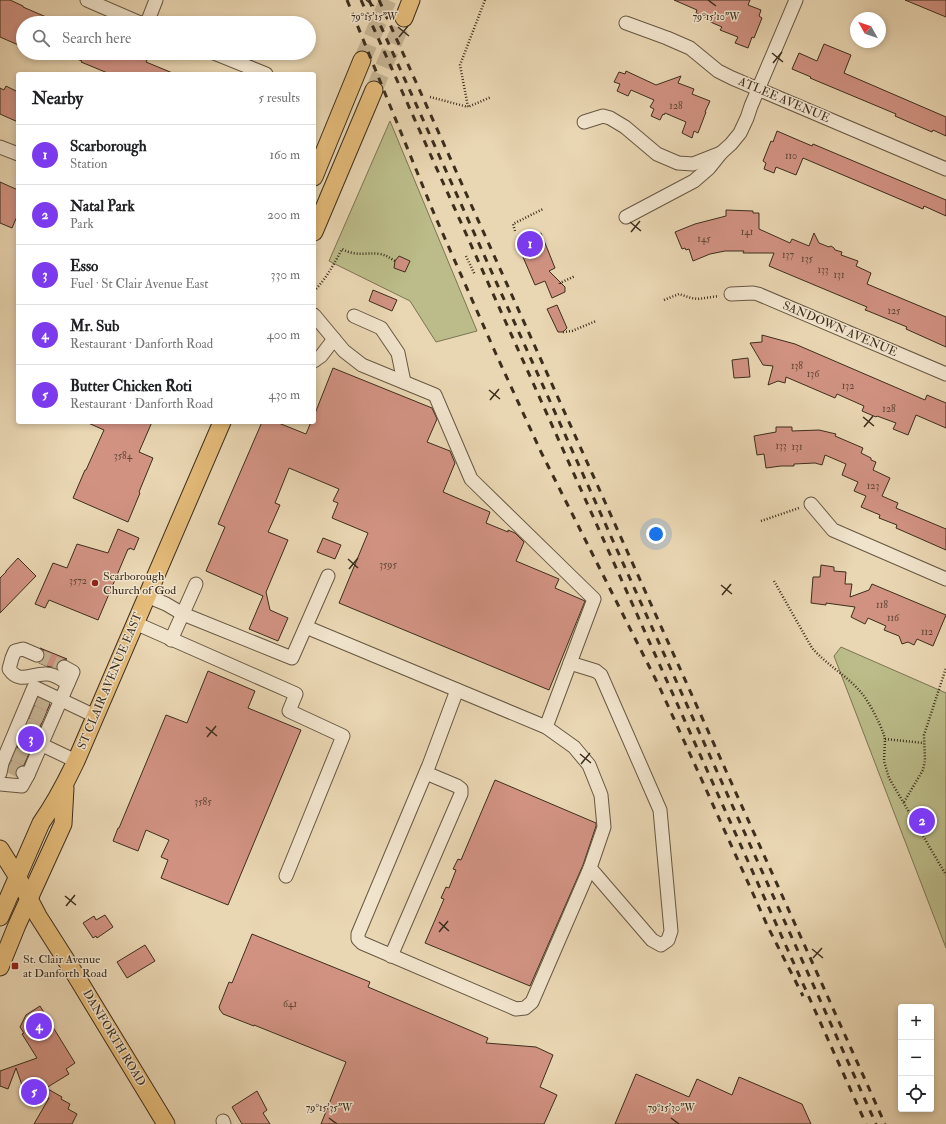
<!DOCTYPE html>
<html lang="en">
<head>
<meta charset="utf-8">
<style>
  :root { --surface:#fff; --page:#f6f6f6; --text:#202124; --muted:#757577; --line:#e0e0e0; --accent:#7c3aed }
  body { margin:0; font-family:"IM FELL Double Pica",serif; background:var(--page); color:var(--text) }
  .controls { position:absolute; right:12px; bottom:12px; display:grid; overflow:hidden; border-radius:4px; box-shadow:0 2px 6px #0003 }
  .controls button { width:36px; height:36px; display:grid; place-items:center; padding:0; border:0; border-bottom:1px solid var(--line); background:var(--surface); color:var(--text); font:20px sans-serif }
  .compass { position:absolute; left:850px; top:12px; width:36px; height:36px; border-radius:50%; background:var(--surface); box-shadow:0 2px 6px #0003; rotate:310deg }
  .you { position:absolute; left:656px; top:534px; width:14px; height:14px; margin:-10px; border:3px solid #fff; border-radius:50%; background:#1a73e8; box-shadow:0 0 0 6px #1a73e833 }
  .badge { display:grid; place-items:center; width:26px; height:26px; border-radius:50%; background:var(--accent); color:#fff; font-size:13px; font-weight:700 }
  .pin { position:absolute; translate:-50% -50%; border:2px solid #fff; box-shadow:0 1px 4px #0006 }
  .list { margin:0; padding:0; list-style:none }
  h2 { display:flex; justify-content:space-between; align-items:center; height:52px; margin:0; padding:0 16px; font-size:17px }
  h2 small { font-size:13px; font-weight:400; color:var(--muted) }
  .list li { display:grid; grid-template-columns:26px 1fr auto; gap:12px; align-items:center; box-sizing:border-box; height:60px; padding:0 16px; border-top:1px solid var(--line) }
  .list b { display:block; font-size:15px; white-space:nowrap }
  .list p { margin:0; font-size:13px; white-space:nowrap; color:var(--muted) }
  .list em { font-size:13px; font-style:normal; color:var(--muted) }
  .icon { flex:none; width:22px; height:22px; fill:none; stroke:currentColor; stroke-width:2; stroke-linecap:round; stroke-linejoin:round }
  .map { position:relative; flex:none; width:946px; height:1124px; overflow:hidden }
  .search { position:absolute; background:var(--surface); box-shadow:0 2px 6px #0003; left:16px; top:16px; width:300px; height:44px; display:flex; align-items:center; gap:10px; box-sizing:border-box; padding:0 14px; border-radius:22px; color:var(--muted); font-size:15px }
  .panel { position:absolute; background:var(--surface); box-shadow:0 2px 6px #0003; left:16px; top:72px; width:300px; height:352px; border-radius:4px }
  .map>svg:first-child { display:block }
  .green { fill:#bbbc89; stroke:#7c7553 }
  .building { fill:#d19282; stroke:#3c2e1d }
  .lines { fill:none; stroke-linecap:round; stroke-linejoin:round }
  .minor-tunnel { stroke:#c6b494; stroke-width:13; stroke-dasharray:13 6; stroke-linecap:butt }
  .major-tunnel { stroke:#c6b494; stroke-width:17; stroke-dasharray:17 8; stroke-linecap:butt }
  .minor-casing { stroke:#675842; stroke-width:15 }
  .major-casing { stroke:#3c2e1d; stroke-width:19 }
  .path { stroke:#3c2e1d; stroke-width:2.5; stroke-dasharray:1 2; stroke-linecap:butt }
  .minor { stroke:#f1e4cd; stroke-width:13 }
  .major { stroke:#e4bb79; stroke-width:17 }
  .rail { stroke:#3c2e1d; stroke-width:3; stroke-dasharray:7 7; stroke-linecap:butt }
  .ticks { fill:none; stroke:#3c2e1d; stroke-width:1.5 }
  .poi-dot { fill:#8f2418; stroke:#f1e4cd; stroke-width:1.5 }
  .labels { text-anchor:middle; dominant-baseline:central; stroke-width:3; stroke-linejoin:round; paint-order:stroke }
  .number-label { font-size:10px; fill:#614736 }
  .street-label { font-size:12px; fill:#3c2e1d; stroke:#f1e4cd }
  .poi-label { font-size:12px; fill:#3c2e1d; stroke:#f1e4cd; text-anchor:start }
  .ticks-label { font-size:10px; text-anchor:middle; fill:#3c2e1d; stroke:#f1e4cd; stroke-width:3; stroke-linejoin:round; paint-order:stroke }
</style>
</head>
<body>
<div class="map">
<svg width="946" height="1124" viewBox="0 0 946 1124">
  <rect width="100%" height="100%" fill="#e9d6b2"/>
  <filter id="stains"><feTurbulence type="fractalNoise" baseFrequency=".005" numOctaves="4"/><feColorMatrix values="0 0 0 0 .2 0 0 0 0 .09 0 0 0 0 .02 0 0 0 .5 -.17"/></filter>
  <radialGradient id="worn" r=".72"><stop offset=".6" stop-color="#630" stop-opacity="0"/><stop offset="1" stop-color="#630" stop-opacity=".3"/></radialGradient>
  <g class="green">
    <path d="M390,121L477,331L436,342L410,301L329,261Z"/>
    <path d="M841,647L946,693V948L834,656Z"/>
  </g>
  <g class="building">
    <path d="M0,0H10L23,6V7L60,23H23V47L0,37Z"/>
    <path d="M674,0H750L748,5L761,10L759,16L762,18L754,38L752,37L748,48L735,43L738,37L720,30L722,27L706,20L707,18L696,13L697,10Z"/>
    <path d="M905,0H946V17Z"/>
    <path d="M824,44L851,55L844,73L946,117V136L933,130L932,132L895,116L896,114L810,78L811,77L792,69L799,53L817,61Z"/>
    <path d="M64,53H138L148,58L146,62L175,74H110L81,62L82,61L64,54Z"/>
    <path d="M626,71L656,85L681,76L678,83L694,89L692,94L710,101L705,112H706L698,133L694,131L692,138L682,133L686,122L665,113L664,115L663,114L660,120L651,116L654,109L650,107L654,100L631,90L628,96L617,91L620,84L614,82L619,72L625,74Z"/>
    <path d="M6,86L18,92V122L0,114V88L4,90Z"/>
    <path d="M777,131L812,146L813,144L946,200V216L924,206L923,209L803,158L796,175L776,167L774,173L764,169L766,163L763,161L771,141L773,142Z"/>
    <path d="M0,182L18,190V214L12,228L0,223Z"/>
    <path d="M726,210L753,211V213H759V229L790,243L792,239L809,246L814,233L819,243L829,247L831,246L834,248L835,250L842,252L841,255L858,261L856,266L871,273L867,284L946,317V347L906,329L907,327L868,311L865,310L867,307L769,266L774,253H743L744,251H725L710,254L693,261L689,249L686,250L685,248L682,249L675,232L695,224L726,216Z"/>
    <path d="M541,233L555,268L549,271L565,287V292L552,298L545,281L535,285L517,243Z"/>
    <path d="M399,256L410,261L405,272L394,268L395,261Z"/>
    <path d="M373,290L397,300L392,311L369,301Z"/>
    <path d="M557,305L567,328L563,332H558L547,309Z"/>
    <path d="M762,335L795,344L925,400L927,395L946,403V428L916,415L908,435L893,429L896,423L877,416L876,417L862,411L864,406L837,394L835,398L786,377L785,383L778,381L768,385L773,366L763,365L750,343L762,342Z"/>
    <path d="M748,358L750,377L734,378L732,360Z"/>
    <path d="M333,368L432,408L437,419L427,442L450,451L455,463L443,492L490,512L486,523L508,532V530L515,533L524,542L516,561L559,579L555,588L585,601L549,690L339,603L368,533L332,518L338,503L333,501L339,489L289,468L275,503L280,505L268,532L288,540L266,592L270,610L288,618L278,641L249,629L263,596L206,571L225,527L218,524L262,422H276L306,434L311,422H314V416Z"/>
    <path d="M86,422H152L139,452L153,458L139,492L140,493L128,522L73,498L85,470H86L104,430Z"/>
    <path d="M776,427H792V431L819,430L836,434L835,436L863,448L861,453L871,458V460L876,462L873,470L890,478L882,496L898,503L896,508L946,529V550L896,528L897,525L879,518L880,515L861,507L866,496L854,491L858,482L842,475L846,464L825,455L822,465L815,463L794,464V466H781L766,468L764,454L757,455L754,436L776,432Z"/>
    <path d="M118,529L139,538L134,550L130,548V549H128L98,620L49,600L45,608L35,604L53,563L67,568L77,544L108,553Z"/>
    <path d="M323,538L341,545L335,559L317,552Z"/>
    <path d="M18,558L36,576L0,613V578L6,572V571Z"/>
    <path d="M821,565L834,567V571L846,572L845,584H852L850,597L869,590L872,584L946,615L933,646L917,639L914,645L908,642L902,644L899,636L884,630L886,626L868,618L865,624L851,617L855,607L826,603V605L811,603L813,577H820Z"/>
    <path d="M40,648L67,659L60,660L57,663L56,668L46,666L39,663L42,661L44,658L45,654L44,651Z"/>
    <path d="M208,671L255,691L248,708L301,730L228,905L161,878L168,860L161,857L169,840L146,830L138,851L113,841L118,828H119L166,715L187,723Z"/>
    <path d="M38,698L50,704L37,734L32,735L29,739L28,743L31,748L24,765L18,767L16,770L15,773L9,770L10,765Z"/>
    <path d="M495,780L596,823V826L583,865L530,986L425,943L444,899L441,898L446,887L449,888L456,870L453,869L458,859L461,860Z"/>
    <path d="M105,915L113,927L97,938L96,936L93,938L83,923L94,916L96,920Z"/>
    <path d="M252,934L370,982L368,987L488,1038L486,1043L536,1047L553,1055L540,1087L557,1095L544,1124H321L346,1062L254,1025V1026L223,1014L220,1010L219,1007L229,982L232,983Z"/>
    <path d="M145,945L155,961L127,978L117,962Z"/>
    <path d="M40,1006L75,1063L66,1069L69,1074L46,1088L62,1097L61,1099L70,1104L68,1109L77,1114L72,1124H34L49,1098L29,1105L16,1068L8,1089L0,1086V1071L37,1058L22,1034L24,1033L20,1027L26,1015Z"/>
    <path d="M636,1074L689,1097L697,1079L732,1095L739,1077L802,1104L811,1124H615Z"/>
    <path d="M257,1091L267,1110L263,1113L270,1124H242L232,1107Z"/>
  </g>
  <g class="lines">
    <g class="minor-tunnel">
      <path d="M37,655L64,667"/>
      <path d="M37,699L52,706"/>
      <path d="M32,712L46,718"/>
      <path d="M26,724L41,730"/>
      <path d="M22,735L36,742"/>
      <path d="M14,754L28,760"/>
      <path d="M9,766L23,773"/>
    </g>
    <g class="major-tunnel">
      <path d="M362,60L388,0"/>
      <path d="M374,90L404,18"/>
    </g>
    <g class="minor-casing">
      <g id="minor">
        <path d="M87,0L140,23"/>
        <path d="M147,23L156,0"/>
        <path d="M626,23L667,38L690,48L718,71L732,78L946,169"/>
        <path d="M214,53L266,74"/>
        <path d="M584,122L603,116L610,118L625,127L657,154L678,163L693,164L721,153"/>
        <path d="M0,147L18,154"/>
        <path d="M626,217L694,181L709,168L721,153L731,144L740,133L747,118L751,106L796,0"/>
        <path d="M731,294L753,293L758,294L946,374"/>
        <path d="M354,316L381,328L398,353L404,382"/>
        <path d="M314,361L321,356L334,339"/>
        <path d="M811,504L833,530L946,579"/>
        <path d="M147,596L166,604L183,614L292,658L328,576"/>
        <path d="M135,623L296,694L289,711L343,736L286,876"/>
        <path d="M306,627L546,727L594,599L471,479L435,395L362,365L344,351L314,315"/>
        <path d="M171,640L196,584"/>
        <path d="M37,655L23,649L15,651L12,658L9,669C20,685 31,673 47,674C54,674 62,680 68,683"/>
        <path d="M457,690L429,765L358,934V939L362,943L516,1009L525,1008L532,1002L590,868"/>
        <path d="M546,727L574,747L589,765L601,795L604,827L590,868L652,940L661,945L668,940L671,931L660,810L601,675L596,671L570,663"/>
        <path d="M36,742L76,761"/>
        <path d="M0,773L2,763L34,687L95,716"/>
        <path d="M23,773L28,775L73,672L64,667"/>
        <path d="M0,784L22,786L28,775"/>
        <path d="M391,956L461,794V789L457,786L426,773"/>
        <path d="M223,1121L224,1124"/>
      </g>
    </g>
    <g class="major-casing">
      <g id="major">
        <path d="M404,18L411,0"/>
        <path d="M314,177L362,60"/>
        <path d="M314,232L374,90"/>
        <path d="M0,849L17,876L38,916L73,971L166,1124"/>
        <path d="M0,917L41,823C55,803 66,782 76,761L222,422"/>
        <path d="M0,967L17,925L63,824L65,788"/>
      </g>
    </g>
    <g class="path">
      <path d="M485,0L460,65L468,107L491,97"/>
      <path d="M430,97L468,107"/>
      <path d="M515,231L513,224L543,209"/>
      <path d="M518,237L520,243"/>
      <path d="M466,256L475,275"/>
      <path d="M560,284V283L575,276"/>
      <path d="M314,291C326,279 334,264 342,249C357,257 365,252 380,254C386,255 390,258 395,261"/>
      <path d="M664,300L679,294L691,298L698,299L719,296"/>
      <path d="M563,332L572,331L596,321"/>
      <path d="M761,521L799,508"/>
      <path d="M774,581L812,648C826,664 844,674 858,689C868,699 879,721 884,735L885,740L884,761L889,778L946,875"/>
      <path d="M885,739L924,743"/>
      <path d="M904,802L920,775L923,770L925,760L924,735L946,668"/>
    </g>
    <use href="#minor" class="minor"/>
    <use href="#major" class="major"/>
    <g class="rail">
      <path d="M347,0L435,216L496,354L541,452L659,686L700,776L768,927L803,996"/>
      <path d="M361,0L866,1124"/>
      <path d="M369,0L876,1124"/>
      <path d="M379,0L885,1124"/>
    </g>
  </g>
  <path class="ticks" d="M366,0L374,6M708,0L716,6M398,27L409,36M399,37L408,26M772,53L783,62M773,63L782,52M630,222L641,231M631,232L640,221M489,390L500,399M490,400L499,389M863,417L874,426M864,427L873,416M348,559L358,568M349,569L358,558M721,585L732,594M722,595L731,584M206,727L217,736M207,737L216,726M580,754L591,763M581,764L590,753M65,896L76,905M66,906L75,895M439,922L449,931M439,932L448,921M812,949L823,958M813,958L822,948M329,1118L337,1124M671,1118L679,1124"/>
  <g class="poi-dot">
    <circle cx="95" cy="583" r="4"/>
    <rect x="11" y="962" width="8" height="8" rx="2"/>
  </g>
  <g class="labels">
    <g class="number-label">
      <text x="676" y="106">128</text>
      <text x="791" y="156">110</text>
      <text x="747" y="232">141</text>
      <text x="704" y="239">145</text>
      <text x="788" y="255">137</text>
      <text x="807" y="259">135</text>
      <text x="823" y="270">133</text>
      <text x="839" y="275">131</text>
      <text x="894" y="311">125</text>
      <text x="797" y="366">138</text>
      <text x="813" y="374">136</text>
      <text x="848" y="386">132</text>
      <text x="889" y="409">128</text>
      <text x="781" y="446">133</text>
      <text x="797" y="447">131</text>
      <text x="123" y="456">3584</text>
      <text x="873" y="486">123</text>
      <text x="388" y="565">3595</text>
      <text x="78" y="581">3572</text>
      <text x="882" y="605">118</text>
      <text x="893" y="618">116</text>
      <text x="927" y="632">112</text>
      <text x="203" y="802">3585</text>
      <text x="290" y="1004">641</text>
    </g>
    <g class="street-label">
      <text transform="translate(784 100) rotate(23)">ATLEE AVENUE</text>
      <text transform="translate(840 329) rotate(23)">SANDOWN AVENUE</text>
      <text transform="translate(110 681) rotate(-67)">ST CLAIR AVENUE EAST</text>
      <text transform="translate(114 1038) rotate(59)">DANFORTH ROAD</text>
    </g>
    <g class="poi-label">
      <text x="103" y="576">Scarborough<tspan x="103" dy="14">Church of God</tspan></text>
      <text x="23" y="959">St. Clair Avenue<tspan x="23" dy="14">at Danforth Road</tspan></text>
    </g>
  </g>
  <g class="ticks-label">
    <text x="374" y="20">79°15'15"W</text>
    <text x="716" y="20">79°15'10"W</text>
    <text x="329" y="1111">79°15'35"W</text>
    <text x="671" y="1111">79°15'30"W</text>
  </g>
  <rect width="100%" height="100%" filter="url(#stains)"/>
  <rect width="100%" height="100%" fill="url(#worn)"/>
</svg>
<div class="controls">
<button>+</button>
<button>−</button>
<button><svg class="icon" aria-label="locate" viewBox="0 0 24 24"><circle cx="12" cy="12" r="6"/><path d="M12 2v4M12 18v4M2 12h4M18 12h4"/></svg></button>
</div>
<svg class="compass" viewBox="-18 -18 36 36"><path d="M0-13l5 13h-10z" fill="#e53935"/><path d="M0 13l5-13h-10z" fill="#757577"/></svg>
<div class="you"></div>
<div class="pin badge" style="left:530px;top:244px">1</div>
<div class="pin badge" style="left:922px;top:821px">2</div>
<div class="pin badge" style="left:31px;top:739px">3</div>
<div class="pin badge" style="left:39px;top:1026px">4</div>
<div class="pin badge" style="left:34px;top:1092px">5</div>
<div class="search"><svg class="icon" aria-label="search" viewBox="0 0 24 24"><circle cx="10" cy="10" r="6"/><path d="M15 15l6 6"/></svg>Search here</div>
<section class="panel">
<h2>Nearby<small>5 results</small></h2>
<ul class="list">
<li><span class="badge">1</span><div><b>Scarborough</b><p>Station</p></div><em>160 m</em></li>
<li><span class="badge">2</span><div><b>Natal Park</b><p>Park</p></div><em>200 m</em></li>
<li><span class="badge">3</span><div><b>Esso</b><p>Fuel · St Clair Avenue East</p></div><em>330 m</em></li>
<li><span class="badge">4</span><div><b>Mr. Sub</b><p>Restaurant · Danforth Road</p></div><em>400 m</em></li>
<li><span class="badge">5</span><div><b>Butter Chicken Roti</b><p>Restaurant · Danforth Road</p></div><em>430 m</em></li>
</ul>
</section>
</div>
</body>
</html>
